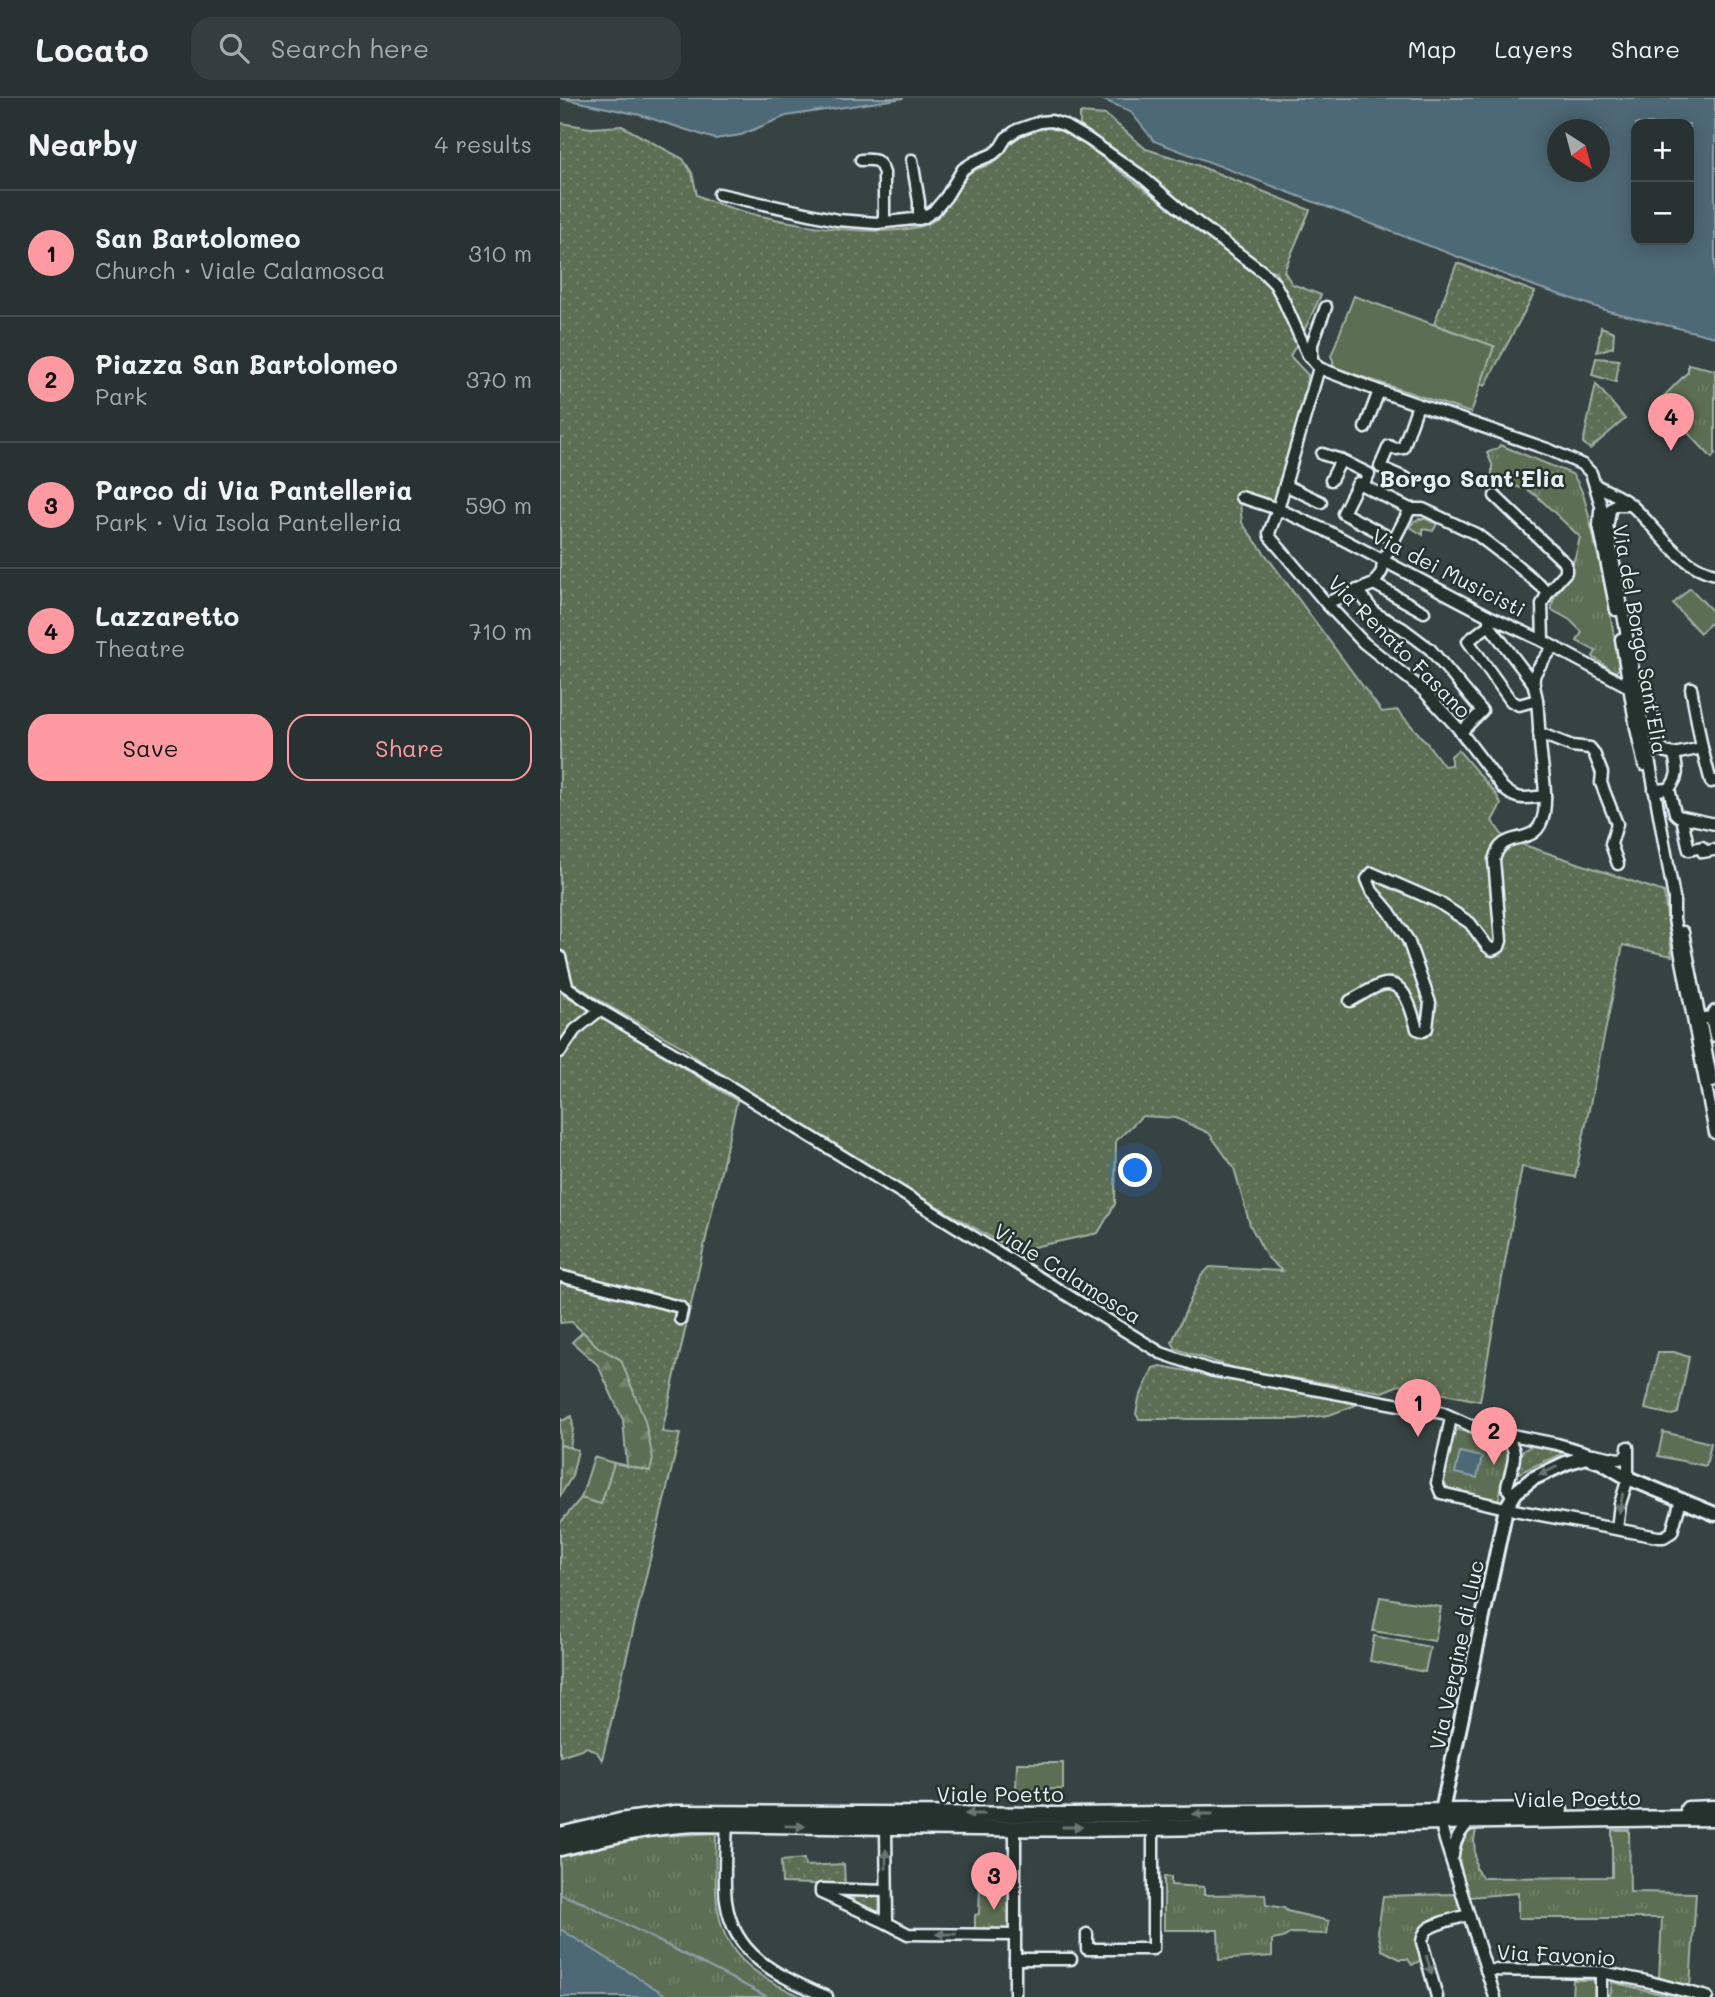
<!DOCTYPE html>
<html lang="en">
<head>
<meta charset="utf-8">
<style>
  :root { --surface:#293232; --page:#353e3e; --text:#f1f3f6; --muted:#a5aaac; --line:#454d4d; --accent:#ff9aa2 }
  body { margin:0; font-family:Mali,sans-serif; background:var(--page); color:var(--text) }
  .controls { position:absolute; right:21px; top:21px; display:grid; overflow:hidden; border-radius:14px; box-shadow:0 4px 18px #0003 }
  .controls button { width:63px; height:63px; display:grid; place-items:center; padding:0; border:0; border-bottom:2px solid var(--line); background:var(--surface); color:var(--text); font:35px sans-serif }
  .compass { position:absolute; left:987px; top:21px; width:63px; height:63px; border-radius:50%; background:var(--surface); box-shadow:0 4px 18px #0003; rotate:144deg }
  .you { position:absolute; left:576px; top:1073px; width:24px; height:24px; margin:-18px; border:5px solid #fff; border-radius:50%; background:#1a73e8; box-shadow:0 0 0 10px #1a73e833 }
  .badge { display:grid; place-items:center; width:46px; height:46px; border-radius:50%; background:var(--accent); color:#111; font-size:23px; font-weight:700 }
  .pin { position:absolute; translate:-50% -58px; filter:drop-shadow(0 2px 4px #0008) }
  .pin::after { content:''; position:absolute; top:37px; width:24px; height:21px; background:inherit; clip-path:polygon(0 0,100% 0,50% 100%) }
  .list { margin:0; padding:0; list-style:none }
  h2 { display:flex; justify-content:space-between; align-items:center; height:91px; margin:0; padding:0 28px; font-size:30px }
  h2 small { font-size:23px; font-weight:400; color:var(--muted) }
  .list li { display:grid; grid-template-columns:46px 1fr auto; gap:21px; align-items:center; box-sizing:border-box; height:126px; padding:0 28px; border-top:2px solid var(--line) }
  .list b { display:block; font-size:26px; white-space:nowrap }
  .list p { margin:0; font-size:23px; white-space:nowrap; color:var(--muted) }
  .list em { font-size:23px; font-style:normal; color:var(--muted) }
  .actions { display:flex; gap:14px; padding:21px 28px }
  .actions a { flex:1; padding:16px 0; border:2px solid var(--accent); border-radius:21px; text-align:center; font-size:24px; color:var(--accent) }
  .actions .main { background:var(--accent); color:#111 }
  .icon { flex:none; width:38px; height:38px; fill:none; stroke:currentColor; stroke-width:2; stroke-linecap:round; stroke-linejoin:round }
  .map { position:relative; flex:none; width:1155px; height:1899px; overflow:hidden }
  header { display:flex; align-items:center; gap:42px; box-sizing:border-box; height:98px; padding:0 35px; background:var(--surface); border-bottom:2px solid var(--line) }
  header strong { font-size:33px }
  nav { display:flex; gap:38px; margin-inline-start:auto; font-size:24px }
  .search { width:490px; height:63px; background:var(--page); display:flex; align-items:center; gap:18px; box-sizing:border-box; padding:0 24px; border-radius:21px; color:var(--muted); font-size:26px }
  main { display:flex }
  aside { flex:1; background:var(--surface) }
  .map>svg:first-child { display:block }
  .grass { fill:url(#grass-dots); stroke:#a2b0a5; stroke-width:2 }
  .forest { fill:url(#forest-firs); stroke:#a2b0a5; stroke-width:2 }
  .park { fill:url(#park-tufts); stroke:#a2b0a5; stroke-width:2 }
  .pitch { fill:#5b6e52; stroke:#a2b0a5; stroke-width:2 }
  .water { fill:#4e6974; stroke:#8c9fa9; stroke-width:2; fill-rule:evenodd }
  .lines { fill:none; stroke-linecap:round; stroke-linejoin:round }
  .stream { stroke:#8c9fa9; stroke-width:2.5 }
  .minor-casing { stroke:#e8f1f8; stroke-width:15 }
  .tertiary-casing { stroke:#e8f1f8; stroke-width:18 }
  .secondary-casing { stroke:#e8f1f8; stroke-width:19 }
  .minor { stroke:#26332d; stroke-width:10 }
  .tertiary { stroke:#26332d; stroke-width:12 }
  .secondary { stroke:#26332d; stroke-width:14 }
  .oneway { fill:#6a7674 }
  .labels { text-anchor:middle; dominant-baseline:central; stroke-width:5; stroke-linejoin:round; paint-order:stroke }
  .street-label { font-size:21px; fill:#e8f1f8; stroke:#26332d }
  .quarter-label { font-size:24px; font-weight:bold; fill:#e8f1f8; stroke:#26332d }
</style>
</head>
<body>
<header>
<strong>Locato</strong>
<div class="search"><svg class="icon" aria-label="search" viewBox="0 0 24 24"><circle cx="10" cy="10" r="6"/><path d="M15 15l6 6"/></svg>Search here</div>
<nav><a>Map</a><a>Layers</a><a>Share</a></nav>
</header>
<main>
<aside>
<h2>Nearby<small>4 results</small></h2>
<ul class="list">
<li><span class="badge">1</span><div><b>San Bartolomeo</b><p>Church · Viale Calamosca</p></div><em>310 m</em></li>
<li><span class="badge">2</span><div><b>Piazza San Bartolomeo</b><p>Park</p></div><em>370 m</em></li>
<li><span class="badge">3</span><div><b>Parco di Via Pantelleria</b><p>Park · Via Isola Pantelleria</p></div><em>590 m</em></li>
<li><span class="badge">4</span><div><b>Lazzaretto</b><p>Theatre</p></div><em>710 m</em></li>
</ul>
<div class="actions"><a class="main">Save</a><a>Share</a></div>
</aside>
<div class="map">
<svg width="1155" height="1899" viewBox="0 0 1155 1899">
  <defs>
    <pattern id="grass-dots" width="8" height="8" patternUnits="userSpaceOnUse" patternTransform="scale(1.75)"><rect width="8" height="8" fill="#5b6e52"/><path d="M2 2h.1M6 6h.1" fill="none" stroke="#73836c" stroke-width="1.8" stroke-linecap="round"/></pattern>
    <pattern id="forest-firs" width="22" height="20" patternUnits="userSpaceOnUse" patternTransform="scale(1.75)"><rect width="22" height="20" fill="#5b6e52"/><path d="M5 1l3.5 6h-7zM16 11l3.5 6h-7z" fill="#73836c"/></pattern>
    <pattern id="park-tufts" width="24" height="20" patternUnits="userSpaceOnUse" patternTransform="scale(1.75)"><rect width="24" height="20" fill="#5b6e52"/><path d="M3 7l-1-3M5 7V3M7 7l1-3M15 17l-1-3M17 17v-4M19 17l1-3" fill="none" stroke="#73836c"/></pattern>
  </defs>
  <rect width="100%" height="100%" fill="#374343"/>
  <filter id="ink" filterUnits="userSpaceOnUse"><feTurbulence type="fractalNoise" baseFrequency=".0143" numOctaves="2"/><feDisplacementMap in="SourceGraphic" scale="14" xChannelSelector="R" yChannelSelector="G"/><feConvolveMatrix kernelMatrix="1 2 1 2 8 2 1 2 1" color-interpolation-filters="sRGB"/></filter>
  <g filter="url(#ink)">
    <g class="grass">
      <path d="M520,15L546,17L586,51L634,66L750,112L724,173L732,186L761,197L744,233L715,173L707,172L662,135L520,27Z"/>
      <path d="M0,25L31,30L62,28L123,61L132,75L137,97C185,121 314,144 365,127C384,121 391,97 402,83C412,69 420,72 433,65C440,62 443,55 447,50C456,38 480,27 495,31C516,37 540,58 557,71C604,106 651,141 698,176L715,193L738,244L730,258L748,277L738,323L714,405L680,404L682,425L822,614L837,612L866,644L884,668L891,667V658L898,652L936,696L941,706L932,723L949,746L955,744L1104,794L1112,858L1063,847L1015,1079L962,1069L920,1303L839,1287L822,1294L677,1271L616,1251L612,1244L641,1178L650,1169L722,1173L707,1159L690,1127L674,1070L649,1035L616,1020L582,1018L556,1043L555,1106L538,1135L455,1153L356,1096L145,966L123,949L52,910L0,876Z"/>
      <path d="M897,165L975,194L925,288L921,286L934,248L874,226Z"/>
      <path d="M1041,229L1054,234L1053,249L1037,254Z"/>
      <path d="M1036,260L1059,262L1056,284L1032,277Z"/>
      <path d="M1036,286L1065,321L1030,351L1023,345Z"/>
      <path d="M859,421H866L877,426L873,433L863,431V437L850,429L854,423Z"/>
      <path d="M0,894L177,1003L102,1334L120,1336L42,1662L37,1654L27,1649L0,1658V1425L21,1400L41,1406L54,1365L90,1373L61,1262L38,1249L12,1224L0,1225Z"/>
      <path d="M1098,1254H1114L1129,1259L1118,1315L1112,1317L1085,1311Z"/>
      <path d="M600,1268L778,1300L796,1307L769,1317L737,1321H579L576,1316L579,1301L593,1270Z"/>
      <path d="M12,1318L13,1331L10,1350L0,1347V1319L2,1323Z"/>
      <path d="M971,1348L1002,1354L1001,1356L957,1376L961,1354Z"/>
      <path d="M244,1761L245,1768L284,1766L285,1787L222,1785L221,1763Z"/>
      <path d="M320,1796L319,1815L284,1801Z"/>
      <path d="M1052,1884L1113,1899H1050Z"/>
    </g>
    <g class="forest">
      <path d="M23,1234L38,1249L61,1262L85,1323L93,1361L90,1373L67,1368L63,1322L38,1267L12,1244Z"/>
      <path d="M0,1347L18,1352L12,1378L0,1398Z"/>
    </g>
    <g class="park">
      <path d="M1128,266L1155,272V356L1152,360L1132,339L1097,305L1128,274Z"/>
      <path d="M940,347L1012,376C1025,393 1027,412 1032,432C1043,478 1053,524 1059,571L1055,574L1033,559L1036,553L1017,543L1022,534L1010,522L992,512C991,499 1000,493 1006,482C1013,468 1017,454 1020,439L978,399L966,391L932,383V366L927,355L938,350Z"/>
      <path d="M894,1331L942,1341L951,1353L938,1403L890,1393L883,1382Z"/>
      <path d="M916,1732L914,1742L916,1771L923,1780L1052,1779V1732H1069L1070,1794L1136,1795L1130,1889L1099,1880L1102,1820H958V1795L909,1799L905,1790L897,1749C901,1739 906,1734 916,1732Z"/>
      <path d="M156,1735C154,1824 152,1860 242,1899H0V1759L87,1739Z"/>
      <path d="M604,1779H611V1787L644,1789V1797L705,1796L706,1807L724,1810L727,1813L769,1823L767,1836L731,1835L723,1840L712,1842V1858L659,1862L658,1832H604Z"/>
      <path d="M448,1787L450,1832L415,1833V1817L419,1816L420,1788Z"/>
      <path d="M895,1796L902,1816L859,1839L861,1862L852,1867L848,1861H840L822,1852L818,1834L823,1798Z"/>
      <path d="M1013,1882H1035V1899H1012Z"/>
    </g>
    <g class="pitch">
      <path d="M794,198L934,248L911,315L773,269V262L771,258Z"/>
      <path d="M1130,490L1155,516V521L1140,535L1113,506Z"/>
      <path d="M1103,1334L1151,1345L1146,1368L1098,1358Z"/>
      <path d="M34,1359L54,1365L41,1406L21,1400Z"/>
      <path d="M820,1499L881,1509L875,1543L813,1533Z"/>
      <path d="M814,1538L870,1549L865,1574L810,1563Z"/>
      <path d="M457,1665H503V1691L456,1692Z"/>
    </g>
    <g class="water">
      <path d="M0,0H344L226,18L181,37L155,41L80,17Z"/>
      <path d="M539,0H1155V239L1048,213L977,189L594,43L570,13ZM1129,26V142H1076V26ZM998,32H1040V74H998Z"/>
      <path d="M900,1354L922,1359L917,1380L895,1375Z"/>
      <path d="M0,1831L5,1834L109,1899H0Z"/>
    </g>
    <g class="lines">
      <path class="stream" d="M0,1796L26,1806L208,1899"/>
      <g class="minor-casing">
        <g id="minor">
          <path d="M301,62C315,61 319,61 324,75V124"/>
          <path d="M352,62L359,104V121"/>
          <path d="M159,96L277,122L317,125L363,120L375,112L386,99L403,71L414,64L433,56L440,50L446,40L457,32L480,24L491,23L504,27L528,41L580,77L627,117L703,174L715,186L722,199L748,257L759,270L819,293L990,352L1023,367L1031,375L1047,427L1114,800V821L1155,1035"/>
          <path d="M752,261V246L766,209"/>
          <path d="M759,270L718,411L709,435L710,439L766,505L804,545L863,592L897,629L943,690C958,704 966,700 985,698"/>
          <path d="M805,330L819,293"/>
          <path d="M762,356L781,362L809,376L803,387"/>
          <path d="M771,382L781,362"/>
          <path d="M852,383L820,369L829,348L836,351L843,350L858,307"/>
          <path d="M725,387L761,404"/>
          <path d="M1036,387C1046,393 1060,398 1070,406C1098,430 1116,467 1155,476"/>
          <path d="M935,398L1006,466V474L988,494"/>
          <path d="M681,399L718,411L765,432L929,518L983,543L1069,589H1076"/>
          <path d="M1040,413L1039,427L1056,512"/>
          <path d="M1048,425L1050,412L1055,407H1068"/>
          <path d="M834,442L783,415L798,385L850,411"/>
          <path d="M814,486L864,514"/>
          <path d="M797,492L815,515L842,530L870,551L922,613L901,634"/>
          <path d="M766,505L814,486L822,473L823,463L850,411H863L916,436L954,465L988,494L982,506L983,543"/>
          <path d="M929,522V527L973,585"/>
          <path d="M929,527L908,543L951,603L959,607L977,602"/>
          <path d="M1061,541L1076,630L1084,667"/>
          <path d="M1131,590L1142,650"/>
          <path d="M1089,606L1101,651L1106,654L1114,656"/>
          <path d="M979,635L1012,648L1030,650L1034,655L1042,675L1041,685L1057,726L1051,746L1058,766"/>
          <path d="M1109,691L1115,715L1118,718L1155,726"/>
          <path d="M1094,692L1109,691C1120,677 1117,672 1114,656L1142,650L1151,684L1155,683"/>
          <path d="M1122,720L1129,752L1142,749L1143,754L1153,752"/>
          <path d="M1123,834L1152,984"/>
          <path d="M0,859L7,888"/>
          <path d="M0,884L40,912L167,987L601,1255L650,1272L883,1315L916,1330L997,1346L1035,1357"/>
          <path d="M790,903C800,898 811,890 821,887C846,879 852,916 857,931L863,933L867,930L870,905L848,842L829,813L812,793L807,781L812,775L878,804L910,825L927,848L932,852L939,849L941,843L934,762C943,726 977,754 984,715C987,696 983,675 981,656C979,638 979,620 977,602C976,593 971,585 975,576C979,567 988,557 993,549"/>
          <path d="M1151,919L1155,938"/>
          <path d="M1135,922L1151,919L1155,913"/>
          <path d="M0,954L15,932L40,912"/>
          <path d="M0,1178L120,1209L122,1212L120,1221"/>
          <path d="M891,1320L877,1385L881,1395L954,1412L1098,1439H1104L1112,1434L1121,1402"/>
          <path d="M943,1336C962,1353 952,1367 947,1389L953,1399"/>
          <path d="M1034,1356L1058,1361L1064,1360L1067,1356"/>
          <path d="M1057,1431L1060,1406L1068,1380V1349"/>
          <path d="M881,1719L880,1723L885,1742L935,1899"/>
          <path d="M167,1726C166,1751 163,1778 166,1803C174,1860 220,1878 267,1899"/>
          <path d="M326,1729L327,1825L348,1836L454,1837"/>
          <path d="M455,1729V1899"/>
          <path d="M893,1758C894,1742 900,1734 910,1723"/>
          <path d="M326,1793L261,1791V1795L327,1825"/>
          <path d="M527,1836V1851H593V1730"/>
          <path d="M455,1861H511"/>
          <path d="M926,1872L1041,1874L1086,1883L1147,1899"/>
          <path d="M877,1899L862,1844C863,1839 863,1836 867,1832C874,1825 898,1820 908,1817"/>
          <path d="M1041,1899V1874"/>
        </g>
      </g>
      <g class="tertiary-casing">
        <path id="tertiary" d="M882,1713L946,1410L956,1394L972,1381L1006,1365L1026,1359L1041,1364L1068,1380L1155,1416"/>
      </g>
      <g class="secondary-casing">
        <g id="secondary">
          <path d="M1128,1711L1155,1710"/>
          <path d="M0,1737L60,1723L116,1715L513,1717L1000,1712"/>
          <path d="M0,1750C45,1739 89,1728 136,1726C289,1728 442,1732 595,1730C782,1727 968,1721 1155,1720"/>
        </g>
      </g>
      <use href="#minor" class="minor"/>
      <use href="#tertiary" class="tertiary"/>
      <use href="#secondary" class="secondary"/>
    </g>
    <defs><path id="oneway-solid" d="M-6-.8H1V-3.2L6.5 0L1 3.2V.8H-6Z" transform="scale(1.75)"/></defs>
    <g class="oneway">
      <use href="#oneway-solid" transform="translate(988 1373) rotate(155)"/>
      <use href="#oneway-solid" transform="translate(1061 1405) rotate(100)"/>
      <use href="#oneway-solid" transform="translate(415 1716) rotate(-180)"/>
      <use href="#oneway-solid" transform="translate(643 1716) rotate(180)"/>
      <use href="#oneway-solid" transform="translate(235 1728) rotate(1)"/>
      <use href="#oneway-solid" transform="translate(512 1729)"/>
      <use href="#oneway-solid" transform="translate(326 1761) rotate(-90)"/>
      <use href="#oneway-solid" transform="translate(386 1836) rotate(-180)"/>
      <use href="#oneway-solid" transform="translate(869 1867) rotate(74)"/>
    </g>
  </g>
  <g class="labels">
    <g class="street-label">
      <text transform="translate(889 474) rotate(27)">Via dei Musicisti</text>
      <text transform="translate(1081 541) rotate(80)">Via del Borgo Sant'Elia</text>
      <text transform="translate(840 548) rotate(45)">Via Renato Fasano</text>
      <text transform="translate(508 1175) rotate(32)">Viale Calamosca</text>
      <text transform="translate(896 1557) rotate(-78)">Via Vergine di Lluc</text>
      <text x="440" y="1695">Viale Poetto</text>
      <text transform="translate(1017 1700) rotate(-1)">Viale Poetto</text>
      <text transform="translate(996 1856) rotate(3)">Via Favonio</text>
    </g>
    <g class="quarter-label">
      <text x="912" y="379">Borgo Sant'Elia</text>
    </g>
  </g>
</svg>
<div class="controls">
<button>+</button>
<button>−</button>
</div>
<svg class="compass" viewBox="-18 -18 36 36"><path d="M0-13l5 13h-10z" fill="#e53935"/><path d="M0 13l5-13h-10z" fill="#a5aaac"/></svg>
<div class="you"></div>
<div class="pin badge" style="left:858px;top:1339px">1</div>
<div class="pin badge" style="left:934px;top:1367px">2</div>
<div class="pin badge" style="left:434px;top:1812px">3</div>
<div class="pin badge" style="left:1111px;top:353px">4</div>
</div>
</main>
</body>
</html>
